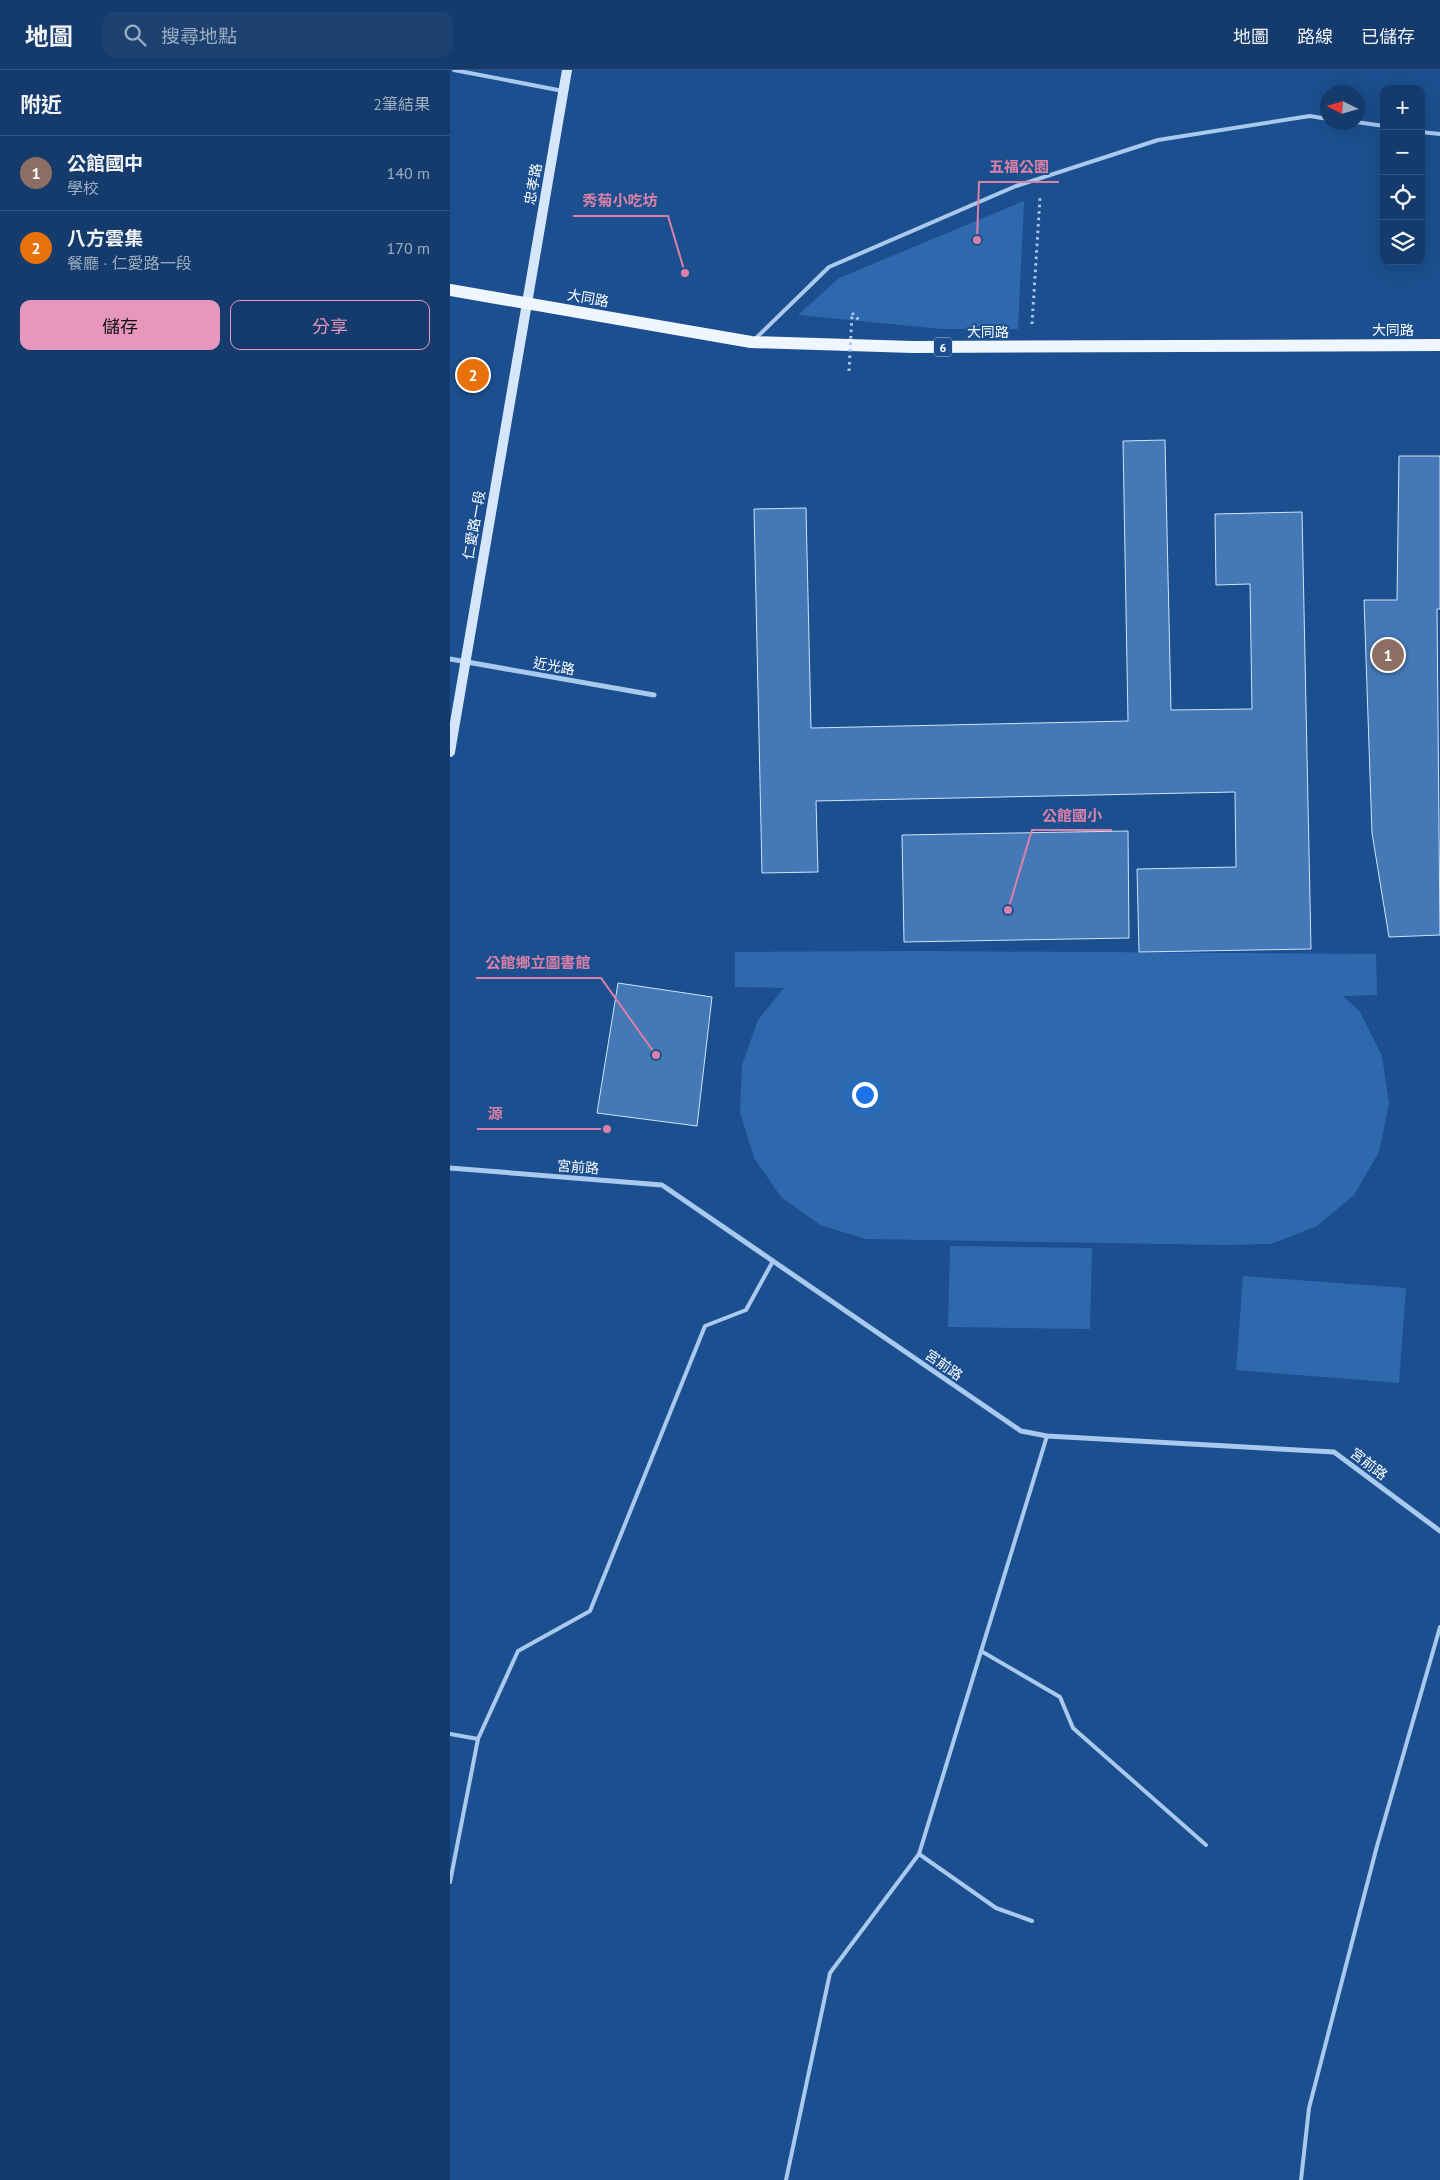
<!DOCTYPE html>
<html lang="zh-TW">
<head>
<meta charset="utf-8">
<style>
  :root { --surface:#143b6b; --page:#1d4271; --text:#f1f3f6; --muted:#9dadc1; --line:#33557e; --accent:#e797bd }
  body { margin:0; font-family:"PT Sans","Noto Sans TC",sans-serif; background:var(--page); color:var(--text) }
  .controls { position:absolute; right:15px; top:15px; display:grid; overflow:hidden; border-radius:10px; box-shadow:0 5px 20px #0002 }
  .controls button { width:45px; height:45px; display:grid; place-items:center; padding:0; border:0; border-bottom:1px solid var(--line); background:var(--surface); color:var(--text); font:25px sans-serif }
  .compass { position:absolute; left:870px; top:15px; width:45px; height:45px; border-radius:50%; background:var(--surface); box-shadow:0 5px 20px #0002; rotate:275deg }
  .you { position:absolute; left:414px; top:1024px; width:18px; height:18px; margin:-12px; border:4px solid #fff; border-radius:50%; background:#1a73e8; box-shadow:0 0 0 8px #1a73e833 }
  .badge { display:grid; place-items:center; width:32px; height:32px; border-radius:50%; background:var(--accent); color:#fff; font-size:16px; font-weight:700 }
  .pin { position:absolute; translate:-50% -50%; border:2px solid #fff; box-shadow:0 1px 5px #0006 }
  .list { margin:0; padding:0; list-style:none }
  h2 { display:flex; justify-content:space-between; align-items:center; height:65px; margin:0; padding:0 20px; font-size:21px }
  h2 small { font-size:16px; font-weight:400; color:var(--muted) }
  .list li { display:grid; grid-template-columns:32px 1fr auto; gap:15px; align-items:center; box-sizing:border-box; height:75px; padding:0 20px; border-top:1px solid var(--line) }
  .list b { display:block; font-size:19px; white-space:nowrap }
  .list p { margin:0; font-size:16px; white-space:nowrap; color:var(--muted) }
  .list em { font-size:16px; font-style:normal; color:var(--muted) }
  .actions { display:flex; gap:10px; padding:15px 20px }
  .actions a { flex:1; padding:11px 0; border:1px solid var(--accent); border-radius:10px; text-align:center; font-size:18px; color:var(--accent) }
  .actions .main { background:var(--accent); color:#111 }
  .icon { flex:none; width:28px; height:28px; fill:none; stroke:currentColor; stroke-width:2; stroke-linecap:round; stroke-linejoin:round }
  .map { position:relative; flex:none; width:990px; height:2110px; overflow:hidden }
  header { display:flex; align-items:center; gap:30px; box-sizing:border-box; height:70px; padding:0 25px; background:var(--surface); border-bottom:1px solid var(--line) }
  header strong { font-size:24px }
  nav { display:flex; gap:28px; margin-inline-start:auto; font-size:18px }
  .search { width:350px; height:45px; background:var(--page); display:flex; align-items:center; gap:12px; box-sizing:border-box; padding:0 18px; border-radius:10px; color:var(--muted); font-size:19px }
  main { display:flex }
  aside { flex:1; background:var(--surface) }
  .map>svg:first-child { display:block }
  .green { fill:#2e69ad }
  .building { fill:#4478b7; stroke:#cfe3fa }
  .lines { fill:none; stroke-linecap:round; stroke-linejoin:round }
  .path { stroke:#a9c9ee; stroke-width:3; stroke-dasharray:2.5 4; stroke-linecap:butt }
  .lane { stroke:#a9c9ee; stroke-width:4 }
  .street { stroke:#a9c9ee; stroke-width:5 }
  .secondary { stroke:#d6e6fa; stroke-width:10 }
  .primary { stroke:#f0f6ff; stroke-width:12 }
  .path-bridge { stroke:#a9c9ee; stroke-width:3; stroke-dasharray:2.5 4; stroke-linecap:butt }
  .labels { text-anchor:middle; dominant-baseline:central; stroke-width:4; stroke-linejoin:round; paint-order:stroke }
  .shield { fill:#1b4f8f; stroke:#bbcadd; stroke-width:1 }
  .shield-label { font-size:12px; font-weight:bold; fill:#fff }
  .street-label { font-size:14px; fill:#fff; stroke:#1b4f8f }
  .leader { fill:none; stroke:#dd80a5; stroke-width:2 }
  .callout-dot { fill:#dd80a5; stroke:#1b4f8f; stroke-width:2 }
  .callout-label { font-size:15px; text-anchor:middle; font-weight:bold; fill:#dd80a5; stroke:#1b4f8f; stroke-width:4; stroke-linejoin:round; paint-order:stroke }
</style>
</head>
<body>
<header>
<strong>地圖</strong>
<div class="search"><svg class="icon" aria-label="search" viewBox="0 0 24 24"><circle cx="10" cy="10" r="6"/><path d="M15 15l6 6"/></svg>搜尋地點</div>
<nav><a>地圖</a><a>路線</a><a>已儲存</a></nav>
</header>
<main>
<aside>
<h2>附近<small>2筆結果</small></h2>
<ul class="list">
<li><span class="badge" style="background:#8d6e63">1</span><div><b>公館國中</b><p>學校</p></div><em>140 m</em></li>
<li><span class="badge" style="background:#e8710a">2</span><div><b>八方雲集</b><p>餐廳 · 仁愛路一段</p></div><em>170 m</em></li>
</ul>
<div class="actions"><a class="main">儲存</a><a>分享</a></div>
</aside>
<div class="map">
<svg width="990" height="2110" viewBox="0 0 990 2110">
  <rect width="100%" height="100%" fill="#1b4f8f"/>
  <g class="green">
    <path d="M574,131L568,259H492L348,245L389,208Z"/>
    <path d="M473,881L926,884L927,925L893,926L910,942L932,986L939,1034L929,1082L904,1125L867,1156L821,1174L774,1175L416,1169L370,1155L331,1127L304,1088L290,1042L292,995L308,950L334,918L285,917V882Z"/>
    <path d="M500,1176L642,1178L640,1259L498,1257Z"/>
    <path d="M793,1206L956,1218L949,1313L786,1300Z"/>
  </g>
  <g class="building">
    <path d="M715,370L721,640L802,639L800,514L766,515L765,444L852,442L861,879L689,882L687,799L786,797L785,722L366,731L368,802L312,803L304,439L356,438L361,658L678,651L673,371Z"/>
    <path d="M949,386H990V539H987L990,865L939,867L922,763L914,530H947Z"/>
    <path d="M678,761L679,868L454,872L452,765Z"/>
    <path d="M168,913L262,927L247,1056L147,1043Z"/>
  </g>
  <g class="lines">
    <g class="path">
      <path d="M402,243L411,252"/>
      <path d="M582,254L590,128"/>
    </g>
    <g class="lane">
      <path d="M4,0L113,21"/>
      <path d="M906,52L934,56"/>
      <path d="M971,62L990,64"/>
      <path d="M305,269L379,197L566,116L708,70L860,46L878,49"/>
      <path d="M531,1581L610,1627L623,1658L756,1775"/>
      <path d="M0,1664L28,1669"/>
      <path d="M469,1784L546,1838L582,1851"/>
      <path d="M0,1812L28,1669L68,1581L140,1541L255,1256L296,1240L323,1191"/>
      <path d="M336,2110L380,1903L469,1784L597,1366"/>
      <path d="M851,2110L859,2038L927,1776L990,1557"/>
    </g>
    <g class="street">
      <path d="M0,589L204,625"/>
      <path d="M0,1098L212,1115L571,1361L597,1366L884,1382L990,1461"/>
    </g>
    <path class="secondary" d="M0,682L117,0"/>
    <path class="primary" d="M0,220L301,272L463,277L990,275"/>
    <path class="path-bridge" d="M399,301L402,243"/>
  </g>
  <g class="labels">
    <rect class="shield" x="484" y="267.5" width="18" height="19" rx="4"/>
    <g class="shield-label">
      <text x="493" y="277">6</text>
    </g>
    <g class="street-label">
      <text transform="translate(83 114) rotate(-80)">忠孝路</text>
      <text transform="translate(138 228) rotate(10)">大同路</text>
      <text x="943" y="260">大同路</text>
      <text x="538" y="262">大同路</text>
      <text transform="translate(24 455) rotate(-80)">仁愛路一段</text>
      <text transform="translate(104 596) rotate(10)">近光路</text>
      <text transform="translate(128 1097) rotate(4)">宮前路</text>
      <text transform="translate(494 1295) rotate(35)">宮前路</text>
      <text transform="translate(919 1394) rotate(37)">宮前路</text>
    </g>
  </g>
  <path class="leader" d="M527 170L529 112H609M235 203L218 146H123M558 840L582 760H662M206 985L151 908H26M157 1059L62 1059H27"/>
  <g class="callout-dot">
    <circle cx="527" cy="170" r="5"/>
    <circle cx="235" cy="203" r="5"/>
    <circle cx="558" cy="840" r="5"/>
    <circle cx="206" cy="985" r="5"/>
    <circle cx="157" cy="1059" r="5"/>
  </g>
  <g class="callout-label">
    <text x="569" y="102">五福公園</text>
    <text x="170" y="136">秀菊小吃坊</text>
    <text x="622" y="751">公館國小</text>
    <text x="88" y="898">公館鄉立圖書館</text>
    <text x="45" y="1049">源</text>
  </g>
</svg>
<div class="controls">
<button>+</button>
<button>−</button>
<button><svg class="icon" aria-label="locate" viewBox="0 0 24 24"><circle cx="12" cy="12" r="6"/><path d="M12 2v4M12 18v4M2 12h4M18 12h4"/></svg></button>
<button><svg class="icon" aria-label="layers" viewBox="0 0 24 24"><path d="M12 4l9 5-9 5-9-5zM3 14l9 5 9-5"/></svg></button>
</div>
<svg class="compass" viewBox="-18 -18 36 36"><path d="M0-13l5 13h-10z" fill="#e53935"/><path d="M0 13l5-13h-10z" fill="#9dadc1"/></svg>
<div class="you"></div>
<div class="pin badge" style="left:938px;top:585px;background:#8d6e63">1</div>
<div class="pin badge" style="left:23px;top:305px;background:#e8710a">2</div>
</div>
</main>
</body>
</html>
